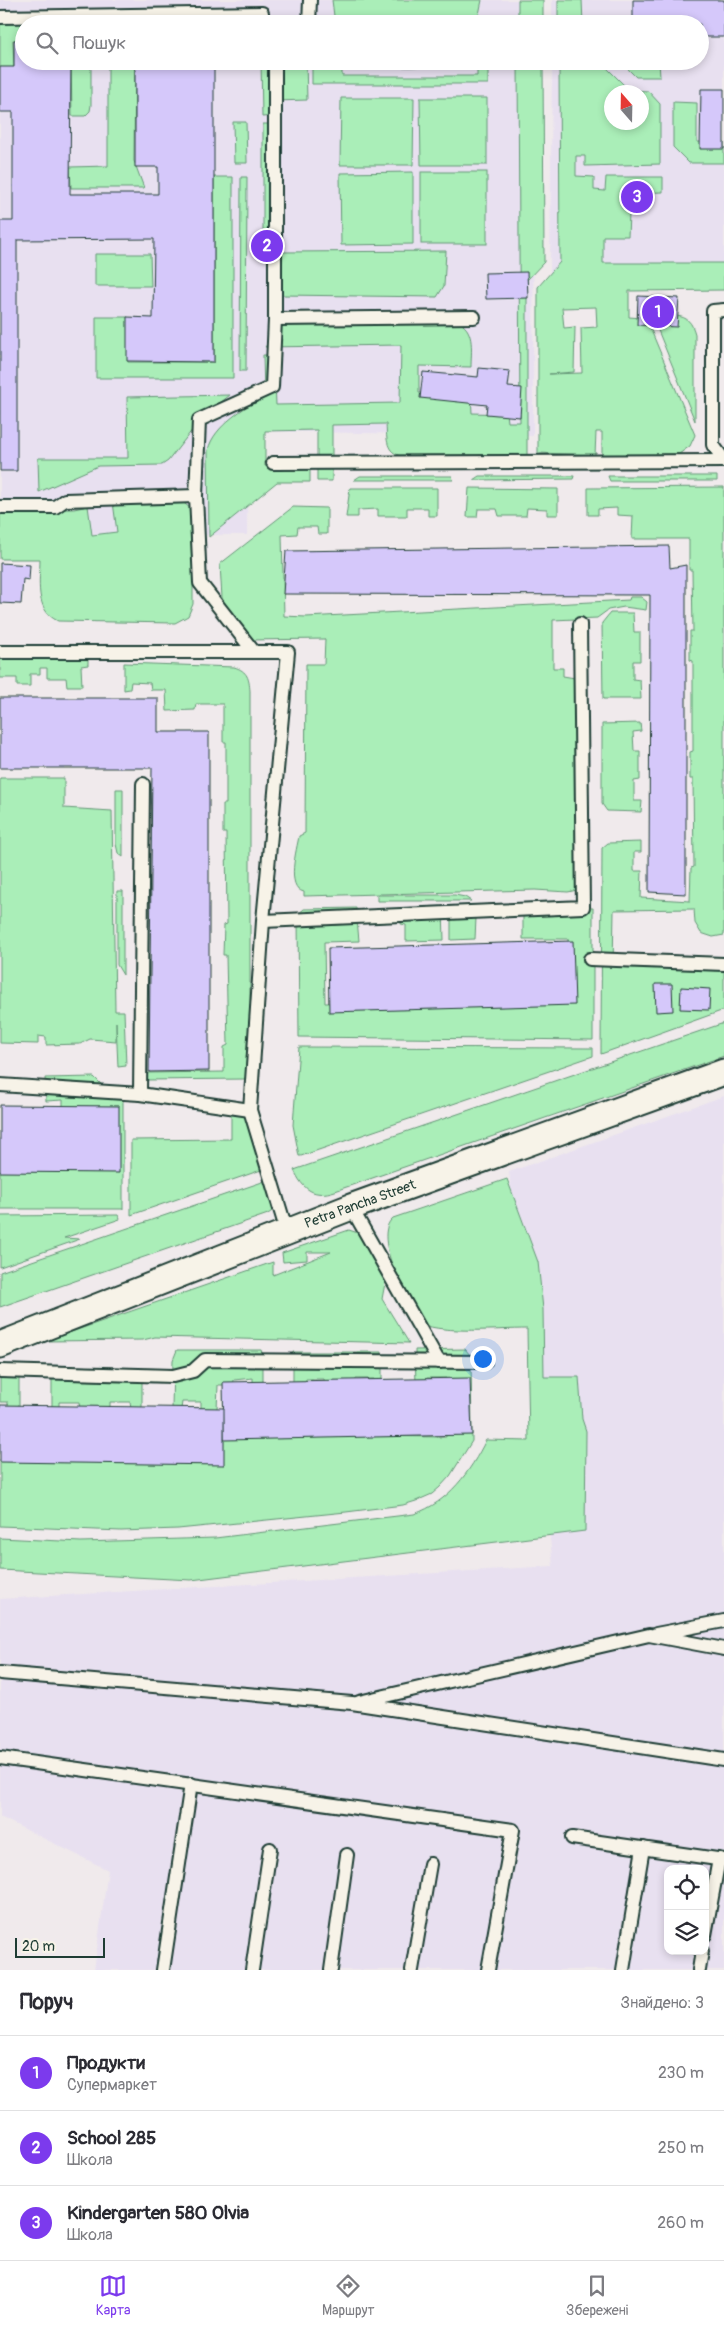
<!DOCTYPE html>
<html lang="uk">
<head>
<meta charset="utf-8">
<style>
  :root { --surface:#fff; --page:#f7f7f7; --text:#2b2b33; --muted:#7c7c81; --line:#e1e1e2; --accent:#7c3aed }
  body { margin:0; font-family:Pangolin,sans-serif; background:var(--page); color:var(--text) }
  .controls { position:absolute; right:15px; bottom:15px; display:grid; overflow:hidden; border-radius:10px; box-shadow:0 2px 8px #0003 }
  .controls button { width:45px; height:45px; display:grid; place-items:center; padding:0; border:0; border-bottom:1px solid var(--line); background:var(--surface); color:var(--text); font:25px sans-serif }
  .compass { position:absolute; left:604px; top:85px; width:45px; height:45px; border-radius:50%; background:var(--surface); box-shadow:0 2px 8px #0003; rotate:340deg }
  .scale { position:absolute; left:15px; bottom:12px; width:90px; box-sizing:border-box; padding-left:5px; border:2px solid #1f3d34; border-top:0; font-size:14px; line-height:18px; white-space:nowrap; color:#1f3d34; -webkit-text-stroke:4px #f7f3e8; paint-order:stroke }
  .you { position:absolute; left:482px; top:1358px; width:18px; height:18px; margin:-12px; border:4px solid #fff; border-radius:50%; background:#1a73e8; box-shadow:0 0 0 8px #1a73e833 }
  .badge { display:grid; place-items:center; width:32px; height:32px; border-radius:50%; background:var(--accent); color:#fff; font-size:16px; font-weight:700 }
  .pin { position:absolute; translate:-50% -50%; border:2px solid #fff; box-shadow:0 1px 5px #0006 }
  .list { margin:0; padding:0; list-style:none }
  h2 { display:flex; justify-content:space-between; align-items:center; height:65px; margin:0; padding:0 20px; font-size:21px }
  h2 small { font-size:16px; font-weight:400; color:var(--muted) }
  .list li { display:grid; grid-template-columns:32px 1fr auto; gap:15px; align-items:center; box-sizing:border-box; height:75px; padding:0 20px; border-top:1px solid var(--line) }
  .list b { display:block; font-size:19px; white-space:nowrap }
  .list p { margin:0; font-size:16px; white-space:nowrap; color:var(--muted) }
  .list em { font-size:16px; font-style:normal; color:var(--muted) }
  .icon { flex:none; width:28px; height:28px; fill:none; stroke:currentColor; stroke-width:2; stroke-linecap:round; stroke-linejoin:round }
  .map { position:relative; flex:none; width:724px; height:1970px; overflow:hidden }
  .search { position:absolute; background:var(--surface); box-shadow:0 2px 8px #0003; left:15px; right:15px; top:15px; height:55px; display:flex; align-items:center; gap:12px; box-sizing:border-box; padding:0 18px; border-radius:28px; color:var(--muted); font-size:19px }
  .sheet { height:290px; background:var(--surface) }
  nav { display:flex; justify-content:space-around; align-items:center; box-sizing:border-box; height:70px; border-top:1px solid var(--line); background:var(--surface); font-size:14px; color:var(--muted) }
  nav a { display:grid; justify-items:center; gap:2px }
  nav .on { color:var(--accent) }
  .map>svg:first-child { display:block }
  .built { fill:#e8e0f0; fill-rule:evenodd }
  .green { fill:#aaeeb8; stroke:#649676; fill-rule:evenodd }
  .building { fill:#d5c8fa; stroke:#1f3d34 }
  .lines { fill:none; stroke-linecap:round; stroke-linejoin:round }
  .service-casing { stroke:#1f3d34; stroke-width:16 }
  .minor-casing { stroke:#1f3d34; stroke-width:29 }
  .service { stroke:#f7f3e8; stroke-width:12 }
  .minor { stroke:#f7f3e8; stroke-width:25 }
  .labels { text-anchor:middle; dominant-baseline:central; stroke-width:4; stroke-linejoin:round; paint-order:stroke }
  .street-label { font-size:14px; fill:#1f3d34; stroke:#f7f3e8 }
</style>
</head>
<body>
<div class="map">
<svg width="724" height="1970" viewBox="0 0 724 1970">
  <rect width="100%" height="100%" fill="#f0eaec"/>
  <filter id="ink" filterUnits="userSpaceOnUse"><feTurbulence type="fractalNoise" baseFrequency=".02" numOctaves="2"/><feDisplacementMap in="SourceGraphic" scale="10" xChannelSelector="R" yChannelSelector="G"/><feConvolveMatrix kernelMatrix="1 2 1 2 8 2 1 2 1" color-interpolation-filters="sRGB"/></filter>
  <g filter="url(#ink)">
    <g class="built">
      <path d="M0,0H534V24H24V61H534L533,436L248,431L247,535L0,534Z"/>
      <path d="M552,0H724V273L550,272L552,61H700V24H552ZM612,92H642V122H612Z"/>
      <path d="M724,1096V1970H94L108,1870L0,1817V1599L553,1566L509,1172ZM668,1869H705V1951H668Z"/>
    </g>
    <g class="green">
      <path d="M332,0H482L477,24H338L334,16Z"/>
      <rect x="518" y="0" width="25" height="24"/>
      <path d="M558,0H582L583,24H558Z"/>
      <path d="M0,16L86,20L89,24H24V40H13L14,68H0Z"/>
      <path d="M233,18L241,24H110L113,20Z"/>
      <path d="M71,61H91V105L90,111L85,116H72Z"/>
      <path d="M108,61H135L134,161L144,188H71L70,167L108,166Z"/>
      <path d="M261,61H306L307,100L276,101V116L262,117Z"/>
      <path d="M312,61H342V76H477V61H488V84H312Z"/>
      <path d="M376,61H441C420,69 398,69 376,61Z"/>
      <path d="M518,61H543L544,262L527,280V455H399C385,451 387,436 386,424L332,425V481H317V430L265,431V466L310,465V482H277L209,537L208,450C214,425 245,409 264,394L263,355H274L276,405L400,403L401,345L265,347L287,319L460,323C475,331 471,352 471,367L419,366V393L471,394L472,413L507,414L508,422H520Z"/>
      <path d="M559,61H600L629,90L648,91L660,104V164L585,166V156H576V176L594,177V190L605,191L606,177H663V192L630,193L628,236H603V263H724V290L629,291V317L642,318L648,323L695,435L690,446L679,454L602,455V432H596L595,455L538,453V287L560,262ZM612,92H642V122H612ZM596,307L597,327L581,328L582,373L549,374L574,372L575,327L564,328L562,308Z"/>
      <path d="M620,61H659L660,77H636Z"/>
      <path d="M341,98H414L413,165H340Z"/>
      <path d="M420,98H487V165H421Z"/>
      <path d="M673,102L697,103V142H724V163H689L673,147Z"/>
      <path d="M233,122H246L247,163H234Z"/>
      <rect x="263" y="124" width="13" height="121"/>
      <path d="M413,172V244L341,245L340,173Z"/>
      <rect x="421" y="172" width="66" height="72"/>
      <path d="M214,177H233V378H96V317H128V362H214Z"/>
      <path d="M241,177H247L246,371H240Z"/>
      <path d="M446,251L444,286L437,297L282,295V252Z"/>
      <path d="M95,254H150L151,286H95Z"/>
      <path d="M676,316C688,317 692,323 695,334V421L655,323Z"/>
      <path d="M230,395L210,411L193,429L168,461L162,465L98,466L39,492L38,458H128L127,397Z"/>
      <path d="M360,476H452L453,480H354Z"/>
      <path d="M479,476H574L573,479L473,480Z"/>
      <path d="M608,476H717V481H610Z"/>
      <path d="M724,487V935L713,937L701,933L695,923L694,909L614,910L613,966L724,965V1010L601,1054L602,848L608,843L641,842V852H634V871H642L641,898L690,901L691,868L694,867L693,779H690V752L693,751V661L690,660V631H693L692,570H689V539H632L633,516L617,515V508L598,509V515H588V488Z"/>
      <path d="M350,488H437V516H428V508H407V516H378V509L358,510V517H346Z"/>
      <path d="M469,488L558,489V515H547V509L527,508L526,516H499L497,509H478L477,517H467Z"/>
      <path d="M180,500L190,508L193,514V604L188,616L175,623L58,621C34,610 40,581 40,559H0V510L74,509L88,506L92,535L117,532L113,502Z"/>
      <path d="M293,507L327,508V534H318L317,527H298L297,534L282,535L284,616L306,617L629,600L630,597H641L647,602L646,610L624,607L608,610L597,618L553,620V668H563V676L575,678L577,890L568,892L535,890L304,896V892C285,888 297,849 299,836L305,833L306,664H324L325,639L248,640L233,636L225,625L223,615L220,564Z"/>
      <path d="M610,613H633L634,632H640V661H633V679L640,680L641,699H603L602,623Z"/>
      <path d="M0,657H88V665L81,666L82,686H67L66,678H47V668H40V674H30V686H17V678H0Z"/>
      <path d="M124,663L234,667C248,671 249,679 250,691V1072L245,1079L146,1080L144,1073L224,1072V1047L228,1045L226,955H223L224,925L227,924L226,833H223V804H226V742H223V704H196L195,710L167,711L166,690H151L150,683L131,682L130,689L124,690Z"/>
      <path d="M640,723L641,731L633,732L634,751H640V780L634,781V801H642L641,812L607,811L602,804V724Z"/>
      <path d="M0,778H64V808L112,811L115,1011H124L126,1066L118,1067L116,1022V1041L90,1039L80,1044L46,1045V1037L38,1036V1044L0,1043Z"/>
      <path d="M116,789H123V857L118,853L116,844Z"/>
      <path d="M117,891H123V975L117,965Z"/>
      <path d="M377,895H455L465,897L471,901H377Z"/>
      <path d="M356,908L359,941L324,942L325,1003L568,1001V939H523V908H593V1040L299,1037L298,914L304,909Z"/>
      <path d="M443,909L444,940L406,941V925L401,924V920Z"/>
      <path d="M451,909L474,911L476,918L475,939L451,940Z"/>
      <path d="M724,1023V1056L335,1191C314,1198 303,1190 294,1170Z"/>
      <path d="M299,1047L593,1048V1056L301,1156H299L293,1125Z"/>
      <path d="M94,1077L105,1088L123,1100V1209H0V1170L63,1107V1100L46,1101L45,1078Z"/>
      <path d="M231,1109L244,1110L267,1168L131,1215V1140L231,1139Z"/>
      <path d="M271,1179L276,1208L268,1214L0,1307V1272Z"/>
      <path d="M507,1179L538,1262L543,1309L544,1377H579L582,1419L586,1431L585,1531L191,1580L0,1570V1538L81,1542L215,1538L414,1514C449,1502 470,1472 486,1440L529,1441L527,1329C499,1329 445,1334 421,1324C410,1303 370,1237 393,1218Z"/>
      <path d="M118,1215L120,1219L64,1238L80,1239L0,1267V1216Z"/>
      <path d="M349,1230L361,1234L386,1278L382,1299L409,1343L155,1337L143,1340L45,1341L273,1262V1275L331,1252H307V1260L283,1262L282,1253Z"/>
      <path d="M465,1349L471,1356L472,1441L450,1476L440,1487L432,1494L416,1501L403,1505L346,1512L178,1529L121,1531L0,1526V1460L217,1434L446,1437V1378H427L426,1385L416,1384L415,1350Z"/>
      <path d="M177,1350H261L263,1355V1385L253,1384V1378L234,1380L233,1385H218L217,1409H201V1402H182L181,1409L172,1410L173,1360Z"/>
      <path d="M293,1352H382V1385H375L374,1379H356L355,1385H325L324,1379H306L305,1386H293Z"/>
      <path d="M0,1373H19V1410H8V1402H0Z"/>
      <path d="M52,1374L142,1379V1409H131L130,1402H110V1409H80L79,1402H59V1410H52Z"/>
    </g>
    <g class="building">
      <path d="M633,0H724V37H700V24H633Z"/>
      <path d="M14,40H24V61H71L70,194H158V167H135V61H214V362L127,361V317L153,318L154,239L17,240V471H0V221H13V112H0V67H14Z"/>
      <path d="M701,89H724V149H700Z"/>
      <path d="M527,272L528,298L486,299L485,273Z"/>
      <path d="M638,296L679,298L677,327L637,325Z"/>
      <path d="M479,368L510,371L508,387L522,388L520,417L486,414L487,405L420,398L423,372L478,377Z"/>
      <path d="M669,546L670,568L686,565V894L649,892L650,595L283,594L286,551Z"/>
      <path d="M0,563L30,565L29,580L23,579L21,604L0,603Z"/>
      <path d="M0,698H158V732H209V1071L149,1072L152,768H0Z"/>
      <path d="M573,941L575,1005L329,1012L328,948Z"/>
      <path d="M655,984H672L673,1011L656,1012Z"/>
      <path d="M681,987L710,989L709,1010L680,1009Z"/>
      <path d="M0,1105L119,1106V1173L0,1172Z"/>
      <path d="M470,1378L472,1435L224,1440L223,1382Z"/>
      <path d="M0,1405L224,1408V1465L0,1462Z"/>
    </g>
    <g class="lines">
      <g class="service-casing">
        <g id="service">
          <path d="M0,17L262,13L263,24"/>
          <path d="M309,24L310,0"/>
          <path d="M275,61V319L474,317"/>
          <path d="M724,310L713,311V445L724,460"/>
          <path d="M273,463L724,461"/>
          <path d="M196,496L199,420L272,387L275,319"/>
          <path d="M0,507H55L65,500L196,496L200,583L254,652"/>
          <path d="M0,652H288L263,921L250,1110L287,1232"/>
          <path d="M263,921L583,907L580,624"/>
          <path d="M590,959L724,964"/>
          <path d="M0,1085L140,1094L250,1110"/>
          <path d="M140,1094L143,784"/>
          <path d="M351,1207L439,1362"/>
          <path d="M0,1371L173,1376L193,1371L205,1360L485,1362"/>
          <path d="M656,1634L724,1621"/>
          <path d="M0,1673L352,1703L724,1760"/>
          <path d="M359,1702L649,1635L724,1649"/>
          <path d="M0,1758L513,1830L488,1970"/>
          <path d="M572,1838L724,1860"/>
          <path d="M705,1935L719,1859"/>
          <path d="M163,1970L191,1784"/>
          <path d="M252,1970L270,1849"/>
          <path d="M331,1970L347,1855"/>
          <path d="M412,1970L430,1864"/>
          <path d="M623,1970L643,1848"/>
          <path d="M699,1970L702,1951"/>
        </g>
      </g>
      <g class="minor-casing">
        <path id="minor" d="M0,1345L351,1207L724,1072"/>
      </g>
      <use href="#service" class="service"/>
      <use href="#minor" class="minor"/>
    </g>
  </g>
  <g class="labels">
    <g class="street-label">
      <text transform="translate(360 1204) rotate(-20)">Petra Pancha Street</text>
    </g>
  </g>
</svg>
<div class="controls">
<button><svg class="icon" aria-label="locate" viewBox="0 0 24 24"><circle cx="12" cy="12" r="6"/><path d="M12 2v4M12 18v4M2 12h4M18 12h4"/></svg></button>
<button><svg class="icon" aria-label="layers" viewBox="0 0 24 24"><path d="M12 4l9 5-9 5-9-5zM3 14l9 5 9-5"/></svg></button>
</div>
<svg class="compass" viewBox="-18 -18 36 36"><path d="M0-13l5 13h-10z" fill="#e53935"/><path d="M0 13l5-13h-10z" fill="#7c7c81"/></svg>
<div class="scale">20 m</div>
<div class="you"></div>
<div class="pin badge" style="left:658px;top:312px">1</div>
<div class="pin badge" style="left:267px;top:246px">2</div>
<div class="pin badge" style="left:637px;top:197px">3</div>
<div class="search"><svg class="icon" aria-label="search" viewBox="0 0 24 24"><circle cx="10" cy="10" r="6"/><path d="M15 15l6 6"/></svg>Пошук</div>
</div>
<section class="sheet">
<h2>Поруч<small>Знайдено: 3</small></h2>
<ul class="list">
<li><span class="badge">1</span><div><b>Продукти</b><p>Супермаркет</p></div><em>230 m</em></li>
<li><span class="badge">2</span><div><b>School 285</b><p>Школа</p></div><em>250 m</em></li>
<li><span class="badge">3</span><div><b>Kindergarten 580 Olvia</b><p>Школа</p></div><em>260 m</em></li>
</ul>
</section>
<nav>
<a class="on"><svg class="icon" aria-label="map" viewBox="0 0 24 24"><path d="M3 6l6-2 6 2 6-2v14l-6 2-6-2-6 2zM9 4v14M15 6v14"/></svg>Карта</a>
<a><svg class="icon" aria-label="directions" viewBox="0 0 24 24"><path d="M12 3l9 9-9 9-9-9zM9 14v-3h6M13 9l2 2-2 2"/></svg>Маршрут</a>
<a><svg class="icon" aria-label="saved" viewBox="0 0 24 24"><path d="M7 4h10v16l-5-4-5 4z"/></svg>Збережені</a>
</nav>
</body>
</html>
